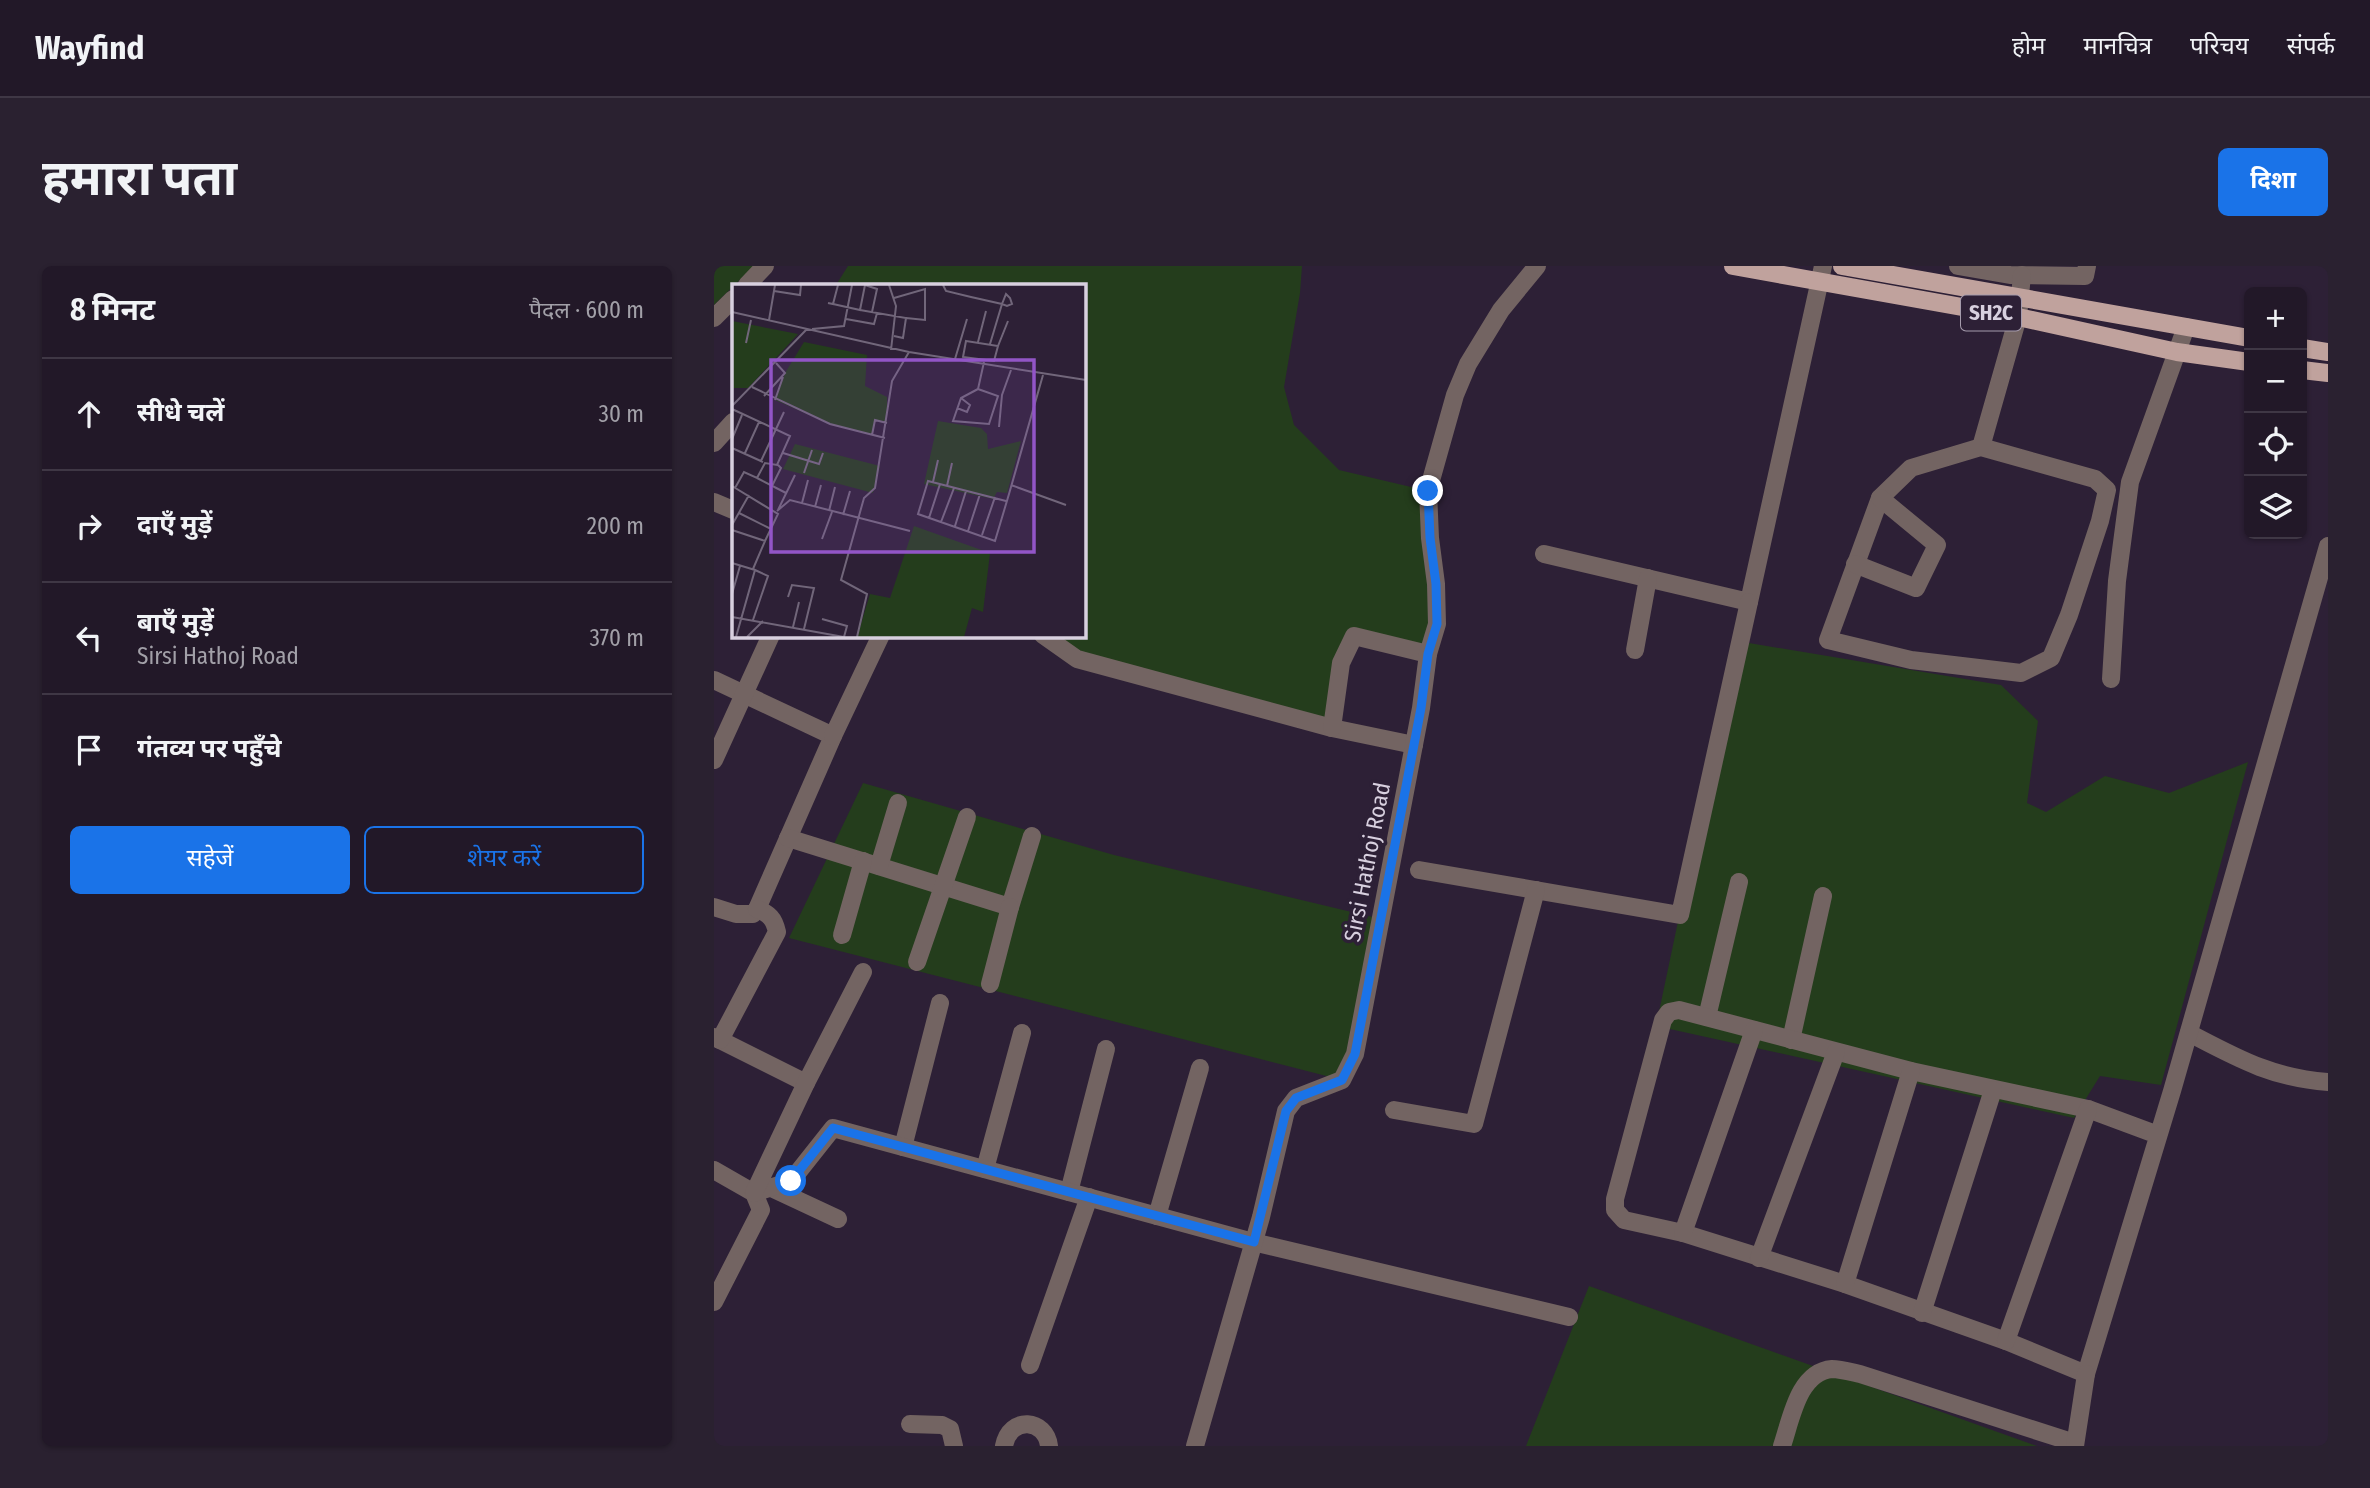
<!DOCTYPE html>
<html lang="hi">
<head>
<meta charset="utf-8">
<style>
  :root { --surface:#221828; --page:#2a2130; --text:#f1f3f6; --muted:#a2a0a8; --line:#3f3745; --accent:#1a73e8 }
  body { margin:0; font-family:"Fira Sans Condensed","Noto Sans Devanagari",sans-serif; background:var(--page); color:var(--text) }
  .controls { position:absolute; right:21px; top:21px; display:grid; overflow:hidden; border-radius:10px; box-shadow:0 2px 5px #0004 }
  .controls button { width:63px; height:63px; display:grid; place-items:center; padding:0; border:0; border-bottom:2px solid var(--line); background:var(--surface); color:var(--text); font:35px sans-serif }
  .stop { position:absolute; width:21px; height:21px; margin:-16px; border:5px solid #1a73e8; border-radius:50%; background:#fff }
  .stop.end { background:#1a73e8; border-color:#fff; box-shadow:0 2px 7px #0008 }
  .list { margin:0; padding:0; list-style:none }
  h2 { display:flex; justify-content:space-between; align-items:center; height:91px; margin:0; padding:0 28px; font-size:30px }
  h2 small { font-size:23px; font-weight:400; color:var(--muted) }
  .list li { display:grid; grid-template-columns:46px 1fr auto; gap:21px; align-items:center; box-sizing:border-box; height:112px; padding:0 28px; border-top:2px solid var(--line) }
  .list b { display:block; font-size:26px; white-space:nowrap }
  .list p { margin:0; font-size:23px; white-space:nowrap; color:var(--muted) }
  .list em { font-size:23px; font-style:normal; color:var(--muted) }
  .actions { display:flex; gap:14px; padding:21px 28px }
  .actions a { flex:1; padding:16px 0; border:2px solid var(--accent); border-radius:10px; text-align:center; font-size:24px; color:var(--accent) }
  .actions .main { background:var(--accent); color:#fff }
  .icon { flex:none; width:38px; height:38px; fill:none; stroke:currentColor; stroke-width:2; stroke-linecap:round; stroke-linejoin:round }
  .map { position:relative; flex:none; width:1614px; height:1180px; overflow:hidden; border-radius:10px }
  header { display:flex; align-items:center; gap:42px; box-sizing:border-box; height:98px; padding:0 35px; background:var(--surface); border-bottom:2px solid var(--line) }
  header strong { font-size:33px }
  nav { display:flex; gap:38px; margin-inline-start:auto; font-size:24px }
  .intro { display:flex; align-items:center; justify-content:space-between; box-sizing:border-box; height:168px; padding:0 42px }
  h1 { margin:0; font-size:49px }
  .button { padding:18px 32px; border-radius:10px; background:var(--accent); color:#fff; font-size:24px; font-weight:700 }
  main { display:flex; gap:42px; padding:0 42px }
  aside { flex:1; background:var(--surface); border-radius:10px; box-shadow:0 2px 5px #0004 }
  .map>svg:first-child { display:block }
  .green { fill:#243d1c }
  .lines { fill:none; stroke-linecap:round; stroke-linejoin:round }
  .minor { stroke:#736462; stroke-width:18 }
  .major { stroke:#c0a29d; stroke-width:18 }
  .route { stroke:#1a73e8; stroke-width:9 }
  .labels { text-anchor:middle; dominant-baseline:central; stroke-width:7; stroke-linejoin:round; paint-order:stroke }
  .shield { fill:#2d2036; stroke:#a59bac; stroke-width:2 }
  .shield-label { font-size:21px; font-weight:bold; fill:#d8d0df }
  .street-label { font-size:23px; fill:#d8d0df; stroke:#2d2036 }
  .inset-road { fill:none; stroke:#71667a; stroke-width:2 }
  .view { fill:#9255c7; fill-opacity:0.15; stroke:#9255c7; stroke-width:3.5 }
  .inset-edge { fill:none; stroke:#d8d0df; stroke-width:3.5 }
</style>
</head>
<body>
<header>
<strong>Wayfind</strong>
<nav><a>होम</a><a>मानचित्र</a><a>परिचय</a><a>संपर्क</a></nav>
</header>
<div class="intro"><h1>हमारा पता</h1><a class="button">दिशा</a></div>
<main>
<aside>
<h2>8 मिनट<small>पैदल · 600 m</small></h2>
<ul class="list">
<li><svg class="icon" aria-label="ahead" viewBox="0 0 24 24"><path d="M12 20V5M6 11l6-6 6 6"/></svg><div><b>सीधे चलें</b></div><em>30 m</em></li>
<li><svg class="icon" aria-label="right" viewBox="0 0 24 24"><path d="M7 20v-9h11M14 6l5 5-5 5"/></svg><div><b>दाएँ मुड़ें</b></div><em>200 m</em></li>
<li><svg class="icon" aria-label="left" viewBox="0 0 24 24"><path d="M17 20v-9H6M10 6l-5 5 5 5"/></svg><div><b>बाएँ मुड़ें</b><p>Sirsi Hathoj Road</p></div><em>370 m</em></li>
<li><svg class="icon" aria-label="arrive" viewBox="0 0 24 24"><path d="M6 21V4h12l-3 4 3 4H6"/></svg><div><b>गंतव्य पर पहुँचे</b></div></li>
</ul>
<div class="actions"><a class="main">सहेजें</a><a>शेयर करें</a></div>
</aside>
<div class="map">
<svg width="1614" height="1180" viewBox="0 0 1614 1180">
  <rect width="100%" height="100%" fill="#2d2036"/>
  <g class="green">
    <path d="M0,0H40L0,39Z"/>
    <path d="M134,0H588L586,27L570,121L580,159L625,204L714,225V388L640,370L618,462L363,393L329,369H369V19H122Z"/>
    <path d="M1023,375L1287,419L1324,455L1313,537L1332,546L1391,510L1455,527L1534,496L1447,819L1386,810L1360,852L942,760Z"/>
    <path d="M149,517L400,589L667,653L628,814L75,672Z"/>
    <path d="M875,1020L1323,1180H812Z"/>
  </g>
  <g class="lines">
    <g class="minor">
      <path d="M1244,0L1296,9L1371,10L1373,0"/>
      <path d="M33,19L51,0"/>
      <path d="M0,52L19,33"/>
      <path d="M0,177L19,156"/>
      <path d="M1267,181L1197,202L1166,232L1114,374L1197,394L1307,407L1337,392L1355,349L1386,255L1393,224L1381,213L1267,181L1304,51L1308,9"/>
      <path d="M0,236L19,244"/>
      <path d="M830,288L1035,336L1109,0"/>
      <path d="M1141,298L1202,322L1223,279L1166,232"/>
      <path d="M329,369L363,393L618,462L700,479"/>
      <path d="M921,384L934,312"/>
      <path d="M1397,413L1403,315L1416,216L1472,61"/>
      <path d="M0,414L119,470L43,643L39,648H22L0,641"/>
      <path d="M618,462L627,397L640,370L714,388"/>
      <path d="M119,470L167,369"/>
      <path d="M0,494L57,369"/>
      <path d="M74,572L296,641L318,570"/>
      <path d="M165,600L184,537"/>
      <path d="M705,604L966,649L1035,336"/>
      <path d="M128,669L149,595"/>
      <path d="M203,696L253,551"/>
      <path d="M276,718L296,641"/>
      <path d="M993,751L1025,616"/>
      <path d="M1475,767C1523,792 1558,812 1614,816"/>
      <path d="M0,771L92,817"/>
      <path d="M6,774L63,666C60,652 55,648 43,643"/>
      <path d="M1077,774L1109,630"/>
      <path d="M680,844L760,858L822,624"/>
      <path d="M1444,869L1374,843L1197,805L965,744L955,746L949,754L901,933V944L910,954L969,967L1131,1018L1292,1075L1372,1108L1458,825L1614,280"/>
      <path d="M189,881L226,737"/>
      <path d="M271,903L308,767"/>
      <path d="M0,904L40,927L47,944L0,1036"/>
      <path d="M51,919L124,953"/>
      <path d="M355,926L392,783"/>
      <path d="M40,927L77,915L119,862L539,976L855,1051"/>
      <path d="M40,927L92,817L149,706"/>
      <path d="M443,950L486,802"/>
      <path d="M969,967L1040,764"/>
      <path d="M1045,992L1122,786"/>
      <path d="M1131,1018L1197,805"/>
      <path d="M1208,1047L1279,824"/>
      <path d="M1292,1075L1374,843"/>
      <path d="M316,1099L375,931"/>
      <path d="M196,1158L228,1159L236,1163L240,1180"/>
      <path d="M290,1180C296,1149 332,1153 335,1180"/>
      <path d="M481,1180L547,951L572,845L582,832L628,814L641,788L707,442L714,388L723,358L722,318L716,272L714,225L741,129L754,98L787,44L823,0"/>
      <path d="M1068,1180C1077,1154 1084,1106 1118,1103C1126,1103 1137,1106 1146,1108L1361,1177"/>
      <path d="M1361,1180L1372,1108"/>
    </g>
    <g class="major">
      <path d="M1019,0L1304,51L1463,86L1535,96"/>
      <path d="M1128,0L1535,72"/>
      <path d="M1588,82L1614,86"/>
      <path d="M1588,104L1614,107"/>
    </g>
  </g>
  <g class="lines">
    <path class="route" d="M77,915L119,862L540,976L572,845L582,832L628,814L641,788L707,442L714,388L723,358L722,318L716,272L714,225"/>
  </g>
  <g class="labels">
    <rect class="shield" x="1247" y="29.5" width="60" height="35" rx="5"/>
    <g class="shield-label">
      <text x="1277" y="47">SH2C</text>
    </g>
    <g class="street-label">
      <text transform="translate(653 596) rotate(-79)">Sirsi Hathoj Road</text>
    </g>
  </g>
  <g transform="translate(18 18)">
    <rect width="354" height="354" fill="#2d2036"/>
    <path d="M0,37L66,50L16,104H0ZM72,58L135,71L133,102L155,113V139L143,136L140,151L98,140L43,116L53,89ZM206,137L249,144L255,150L256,165L289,157L275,209L265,208L261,215L192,200ZM63,160L148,182L141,209L51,185ZM182,242L258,269L251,328L240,324L232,353H125L138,310L158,314Z" fill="#243d1c"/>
    <path class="inset-road" d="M133,1L145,5L140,28M157,1L164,22L159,66M211,1L214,7L239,13L270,20L275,22L280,20L278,14L274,10L270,20L258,60M42,7L68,11L69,1M162,14L193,5V36L174,34M96,19L101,20L106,1M101,20L128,26L133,1M128,26L174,34L171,54L162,52M0,28L177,68L354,96M114,35L142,40L145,29M37,36L43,1M80,45L112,42L120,1M234,57L266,62L262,77L231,73ZM246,58L254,27M14,59L19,36M266,62L276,37M223,75L235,35M20,103L98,140L153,154M246,105L229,114L221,137L257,140L266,112L246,105L252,78M32,112L53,89L44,79M43,116L51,93M0,122L75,45M225,124L235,128L238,121L229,114M0,125L58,152L45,181L33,179L25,194L12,188L3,204M267,143L270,111L279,86M140,151L143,136L155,139M0,155L10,131M0,164L31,178M13,169L27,138M51,169L87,180L91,169M29,177L52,128M72,189L80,166M25,194L54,209M201,198L206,176M279,201L334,221M0,202L46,230L33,257L0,246M40,202L49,184L46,181M215,202L220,179M274,217L196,197L186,230L263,257L277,210L311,91M70,219L76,196M83,223L89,201M46,226L63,191M45,227L58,216L178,247M97,227L103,203M7,229L39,245M111,231L118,207M197,234L208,200M209,238L222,204M0,241L17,211M223,242L234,207M236,247L248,210M250,251L263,213M90,255L100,228M0,279L23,286M21,285L33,257M0,310L8,282M56,313L60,301L82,304L72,345M0,333L112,353M90,335L115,342L112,353M61,343L67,318M4,353L23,286L36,292L21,336M15,353L31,337M125,353L135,310L109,296L132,214L143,204L160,97L177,68"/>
    <path class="view" d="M39,76H302V268H39Z"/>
    <rect width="354" height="354" class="inset-edge"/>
  </g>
</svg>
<div class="controls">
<button>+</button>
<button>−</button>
<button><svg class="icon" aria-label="locate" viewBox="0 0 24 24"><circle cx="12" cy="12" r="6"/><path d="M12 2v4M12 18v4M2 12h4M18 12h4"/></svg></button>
<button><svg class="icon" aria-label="layers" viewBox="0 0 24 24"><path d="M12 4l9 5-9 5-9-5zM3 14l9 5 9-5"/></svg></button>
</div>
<div class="stop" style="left:77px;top:915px"></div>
<div class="stop end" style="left:714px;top:225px"></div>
</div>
</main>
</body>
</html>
